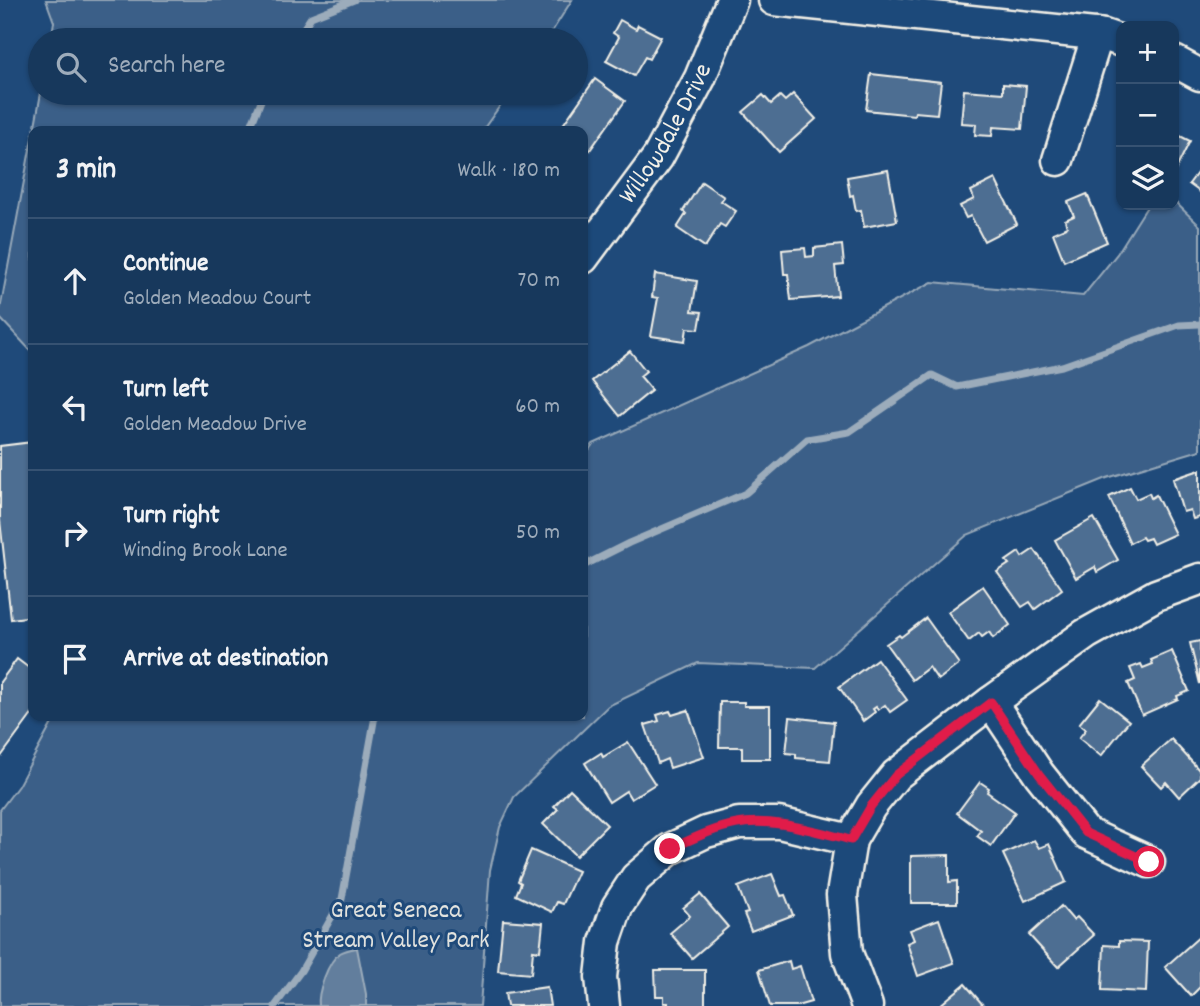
<!DOCTYPE html>
<html lang="en">
<head>
<meta charset="utf-8">
<style>
  :root { --surface:#17385c; --page:#244365; --text:#f1f3f6; --muted:#9eacbb; --line:#365272 }
  body { margin:0; font-family:Dekko,sans-serif; background:var(--page); color:var(--text) }
  .controls { position:absolute; right:21px; top:21px; display:grid; overflow:hidden; border-radius:14px; box-shadow:0 2px 5px #0004 }
  .controls button { width:63px; height:63px; display:grid; place-items:center; padding:0; border:0; border-bottom:2px solid var(--line); background:var(--surface); color:var(--text); font:35px sans-serif }
  .stop { position:absolute; width:21px; height:21px; margin:-16px; border:5px solid #e11d48; border-radius:50%; background:#fff }
  .stop.end { background:#e11d48; border-color:#fff; box-shadow:0 2px 7px #0008 }
  .list { margin:0; padding:0; list-style:none }
  h2 { display:flex; justify-content:space-between; align-items:center; height:91px; margin:0; padding:0 28px; font-size:30px }
  h2 small { font-size:23px; font-weight:400; color:var(--muted) }
  .list li { display:grid; grid-template-columns:46px 1fr auto; gap:21px; align-items:center; box-sizing:border-box; height:126px; padding:0 28px; border-top:2px solid var(--line) }
  .list b { display:block; font-size:26px; white-space:nowrap }
  .list p { margin:0; font-size:23px; white-space:nowrap; color:var(--muted) }
  .list em { font-size:23px; font-style:normal; color:var(--muted) }
  .icon { flex:none; width:38px; height:38px; fill:none; stroke:currentColor; stroke-width:2; stroke-linecap:round; stroke-linejoin:round }
  .map { position:relative; flex:none; width:1200px; height:1006px; overflow:hidden }
  .search { position:absolute; background:var(--surface); box-shadow:0 2px 5px #0004; left:28px; top:28px; width:560px; height:77px; display:flex; align-items:center; gap:18px; box-sizing:border-box; padding:0 24px; border-radius:38px; color:var(--muted); font-size:26px }
  .panel { position:absolute; background:var(--surface); box-shadow:0 2px 5px #0004; left:28px; top:126px; width:560px; height:595px; border-radius:14px }
  .map>svg:first-child { display:block }
  .green { fill:#3a5f88; stroke:#97a8b8; stroke-width:2 }
  .water { fill:#627e9d; stroke:#9cacbb; stroke-width:2 }
  .lines { fill:none; stroke-linecap:round; stroke-linejoin:round }
  .stream { stroke:#9cacbb; stroke-width:7 }
  .building { fill:#4d6e92; stroke:#f4f1e8; stroke-width:2 }
  .minor-casing { stroke:#f4f1e8; stroke-width:35 }
  .minor { stroke:#1f4a7a; stroke-width:30 }
  .route { stroke:#e11d48; stroke-width:9 }
  .labels { text-anchor:middle; dominant-baseline:central; stroke-width:6; stroke-linejoin:round; paint-order:stroke }
  .street-label { font-size:26px; fill:#f4f1e8; stroke:#1f4a7a }
  .park-label { font-size:26px; fill:#e1e2de; stroke:#1f4a7a }
</style>
</head>
<body>
<div class="map">
<svg width="1200" height="1006" viewBox="0 0 1200 1006">
  <rect width="100%" height="100%" fill="#1f4a7a"/>
  <filter id="ink" filterUnits="userSpaceOnUse"><feTurbulence type="fractalNoise" baseFrequency=".0143" numOctaves="2"/><feDisplacementMap in="SourceGraphic" scale="14" xChannelSelector="R" yChannelSelector="G"/><feConvolveMatrix kernelMatrix="1 2 1 2 8 2 1 2 1" color-interpolation-filters="sRGB"/></filter>
  <g filter="url(#ink)">
    <g class="green">
      <path d="M46,0H572L551,33L541,40H51L54,22Z"/>
      <path d="M41,93H509L482,131H34Z"/>
      <path d="M33,133V364L31,351L0,318V310Z"/>
      <path d="M1174,201L1200,226V450L1107,478L967,535L815,668L698,663L608,706L514,797L500,827L490,870L480,1006H0V810L18,786L56,716H583V459L593,444L809,347L932,282L1083,296L1117,254L1148,205H1174Z"/>
    </g>
    <path class="water" d="M357,948L366,994V1006H319C317,993 328,961 340,953C345,950 351,949 357,948Z"/>
    <g class="lines">
      <g class="stream">
        <path d="M296,40L311,17L354,0"/>
        <path d="M249,131L264,93"/>
        <path d="M583,566L629,543L746,493L807,439L849,432L932,375L957,387L1062,366L1179,325L1200,324"/>
        <path d="M275,1006L301,971L342,899L375,716"/>
      </g>
    </g>
    <g class="building">
      <path d="M620,20L636,29L638,25L661,37L649,59L645,57L634,76L606,61L619,37L613,33Z"/>
      <path d="M871,74L941,82L937,114L915,112L914,115L866,110Z"/>
      <path d="M595,79L625,101L590,150L583,145V131H563L560,129Z"/>
      <path d="M1003,84L1026,86L1022,129L993,127L992,136L975,135L976,124L961,123L964,90L1003,93Z"/>
      <path d="M793,94L816,119L779,152L743,112L763,95L771,104L780,96L785,101Z"/>
      <path d="M1174,133L1190,141L1175,171L1174,170Z"/>
      <path d="M1200,169V192L1189,184Z"/>
      <path d="M888,170L897,221L864,227L861,210L856,211L853,195L850,196L847,177Z"/>
      <path d="M995,179L1017,224L984,241L971,216L966,218L960,206L974,199L971,191Z"/>
      <path d="M702,182L724,197L721,201L736,211L725,227L720,224L705,247L677,228L686,214L683,211Z"/>
      <path d="M1087,194L1107,242L1064,261L1053,233L1067,227L1065,220L1074,216L1068,202Z"/>
      <path d="M842,245L844,265L835,266L838,296L791,300L788,274H784L782,250L805,248L806,257L814,256V248Z"/>
      <path d="M655,274L697,281L692,311L702,312L699,329L687,328L685,341L651,336L658,298L652,297Z"/>
      <path d="M630,351L646,371L640,376L652,390L620,416L592,381Z"/>
      <path d="M33,442V616L11,619L0,520V446Z"/>
      <path d="M1200,470V517L1193,519L1190,510L1183,512L1173,479Z"/>
      <path d="M1130,487L1136,499L1149,493L1151,498L1156,495L1175,534L1153,544L1150,538L1144,540L1142,537L1130,543L1109,497Z"/>
      <path d="M1094,518L1118,560L1097,572L1095,567L1076,578L1055,540Z"/>
      <path d="M1034,549L1062,589L1035,609L1030,602L1022,607L997,572L1009,564L1006,561L1019,552L1022,557Z"/>
      <path d="M983,586L1010,625L993,638L989,632L982,637L979,633L969,641L948,612Z"/>
      <path d="M926,618L959,664L938,680L929,667L912,680L886,644L899,635L901,637Z"/>
      <path d="M1200,641V684L1190,643Z"/>
      <path d="M1172,651L1189,691L1177,696L1178,699L1142,715L1128,683L1135,680L1130,668L1141,664L1143,668L1153,664L1151,660Z"/>
      <path d="M17,659L33,671V713L0,758V682Z"/>
      <path d="M877,659L907,700L890,712L885,705L878,710L876,707L873,709L875,712L863,721L839,687Z"/>
      <path d="M1100,698L1129,721L1101,756L1079,738L1086,729L1079,724Z"/>
      <path d="M720,702H744V706H770V759H742V747H719Z"/>
      <path d="M688,710L704,757L670,768L667,759L658,763L645,725L659,721L657,715L670,711L672,715Z"/>
      <path d="M790,717L834,722L830,761L796,758V754L786,753Z"/>
      <path d="M1171,739L1200,771V777L1179,797L1166,782L1161,787L1141,766Z"/>
      <path d="M628,742L655,784L631,799L626,791L609,802L585,763L601,753L603,757Z"/>
      <path d="M980,782L989,788L987,792L1015,812L991,846L977,836L981,831L957,813Z"/>
      <path d="M570,789L607,825L576,856L543,824L558,809L554,806Z"/>
      <path d="M1034,840L1039,848L1049,844L1066,882L1025,901L1003,854Z"/>
      <path d="M531,850L578,871L563,904L557,902L552,912L516,895L521,883L518,881Z"/>
      <path d="M949,855V882L957,881V903H911V856Z"/>
      <path d="M772,874L781,896L785,895L793,915L751,931L744,914L748,913L738,887Z"/>
      <path d="M700,894L728,927L692,958L670,933L690,916L683,908Z"/>
      <path d="M1061,906L1073,920L1077,917L1094,935L1058,967L1029,935Z"/>
      <path d="M939,919L954,963L918,976L907,943L914,940L910,930Z"/>
      <path d="M503,920L543,923L540,951L533,950L531,974L498,971Z"/>
      <path d="M1200,936V987L1191,996L1165,967Z"/>
      <path d="M1119,941L1148,942L1146,992L1102,990L1104,945L1119,946Z"/>
      <path d="M789,961L791,969L800,966L811,1002L797,1006H770L759,970Z"/>
      <path d="M655,970H705V1006H668V1003H664V996H656Z"/>
      <path d="M965,984L984,1006H939Z"/>
      <path d="M547,987L550,1006H507L505,993Z"/>
    </g>
    <g class="lines">
      <g class="minor-casing">
        <g id="minor">
          <path d="M774,0L1104,35L1121,41"/>
          <path d="M1174,61L1200,75"/>
          <path d="M1058,160L1098,34"/>
          <path id="s1" d="M583,258L658,157L700,78L732,0"/>
          <path d="M991,702L1039,774L1086,833L1149,862"/>
          <path d="M604,1006L601,977L605,942L617,907L636,878L670,849L706,832L739,823H779L851,840"/>
          <path d="M867,1006L847,953L842,895L851,840L871,806L896,775L991,702L1086,634L1156,595L1200,579"/>
        </g>
      </g>
      <use href="#minor" class="minor"/>
    </g>
  </g>
  <g class="lines" filter="url(#ink)">
    <path class="route" d="M670,849C692,839 714,828 737,824C772,817 817,832 851,840L871,806L896,775L991,702L1039,774L1086,833L1149,862"/>
  </g>
  <g class="labels">
    <g class="street-label">
      <text stroke="none"><textPath href="#s1" startOffset="150">Willowdale Drive</textPath></text>
    </g>
    <g class="park-label">
      <text x="396" y="911">Great Seneca<tspan x="396" dy="30">Stream Valley Park</tspan></text>
    </g>
  </g>
</svg>
<div class="controls">
<button>+</button>
<button>−</button>
<button><svg class="icon" aria-label="layers" viewBox="0 0 24 24"><path d="M12 4l9 5-9 5-9-5zM3 14l9 5 9-5"/></svg></button>
</div>
<div class="stop" style="left:1149px;top:862px"></div>
<div class="stop end" style="left:670px;top:849px"></div>
<div class="search"><svg class="icon" aria-label="search" viewBox="0 0 24 24"><circle cx="10" cy="10" r="6"/><path d="M15 15l6 6"/></svg>Search here</div>
<section class="panel">
<h2>3 min<small>Walk · 180 m</small></h2>
<ul class="list">
<li><svg class="icon" aria-label="ahead" viewBox="0 0 24 24"><path d="M12 20V5M6 11l6-6 6 6"/></svg><div><b>Continue</b><p>Golden Meadow Court</p></div><em>70 m</em></li>
<li><svg class="icon" aria-label="left" viewBox="0 0 24 24"><path d="M17 20v-9H6M10 6l-5 5 5 5"/></svg><div><b>Turn left</b><p>Golden Meadow Drive</p></div><em>60 m</em></li>
<li><svg class="icon" aria-label="right" viewBox="0 0 24 24"><path d="M7 20v-9h11M14 6l5 5-5 5"/></svg><div><b>Turn right</b><p>Winding Brook Lane</p></div><em>50 m</em></li>
<li><svg class="icon" aria-label="arrive" viewBox="0 0 24 24"><path d="M6 21V4h12l-3 4 3 4H6"/></svg><div><b>Arrive at destination</b></div></li>
</ul>
</section>
</div>
</body>
</html>
